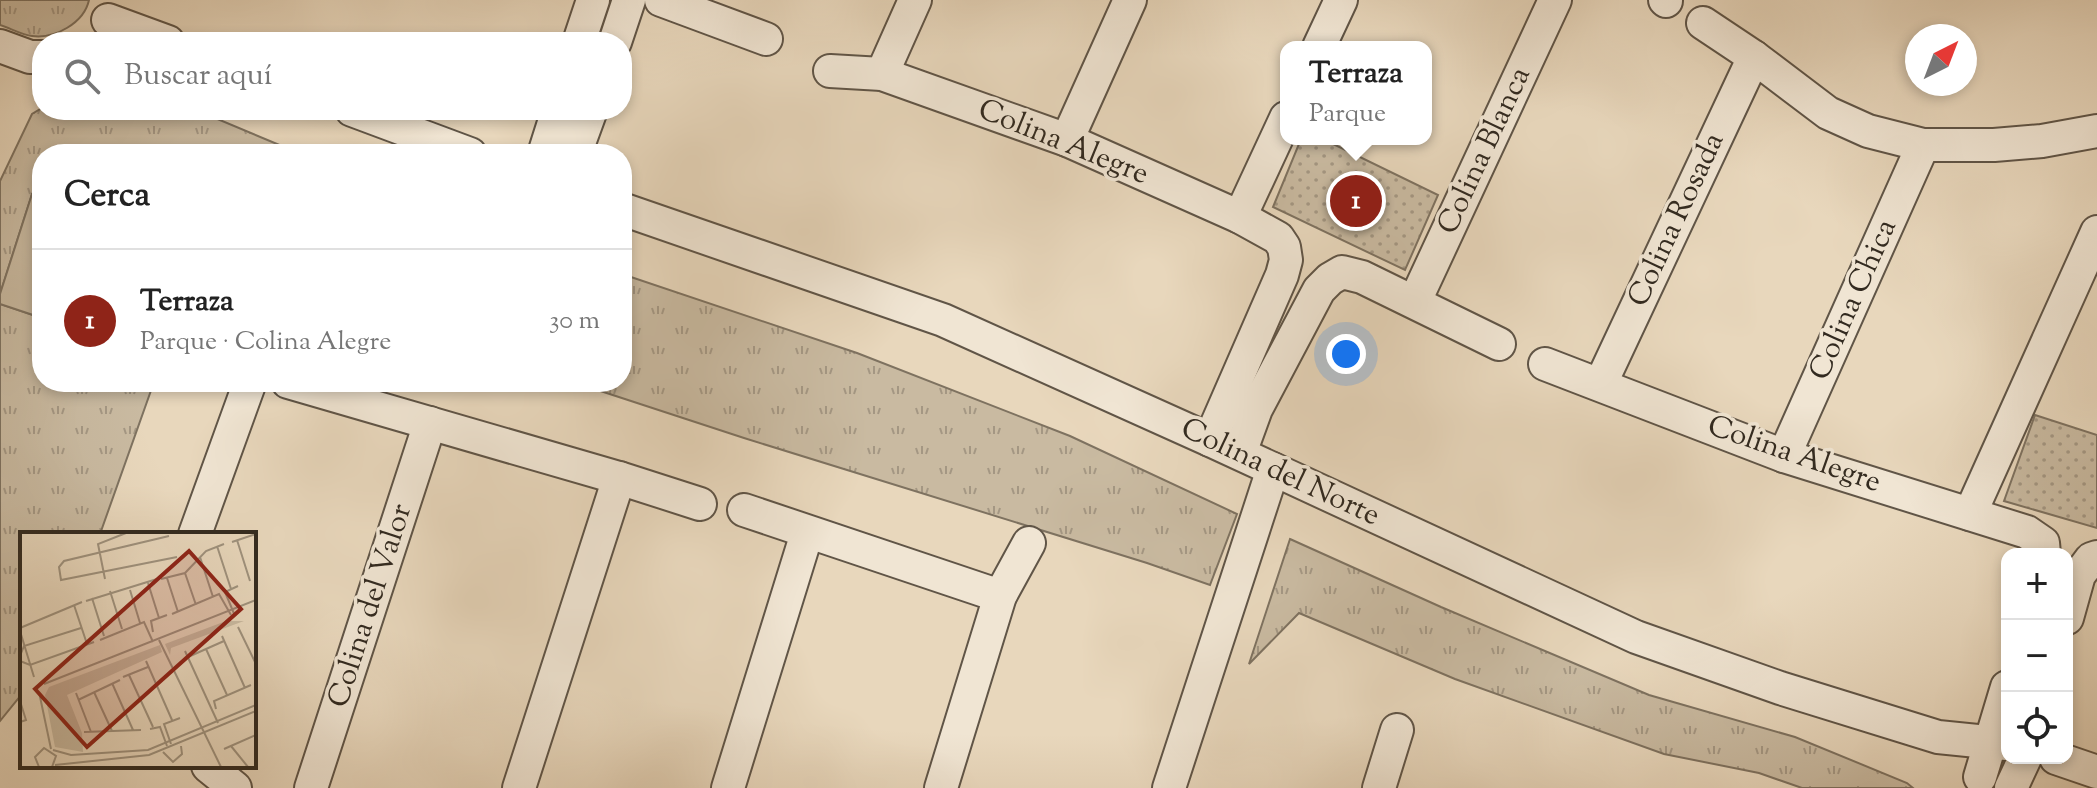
<!DOCTYPE html>
<html lang="es">
<head>
<meta charset="utf-8">
<style>
  :root { --surface:#fff; --page:#f2f2f2; --text:#222; --muted:#767676; --line:#e0e0e0; --accent:#8f2418 }
  body { margin:0; font-family:"Sorts Mill Goudy",serif; background:var(--page); color:var(--text) }
  .controls { position:absolute; right:24px; bottom:24px; display:grid; overflow:hidden; border-radius:16px; box-shadow:0 4px 12px #0003 }
  .controls button { width:72px; height:72px; display:grid; place-items:center; padding:0; border:0; border-bottom:2px solid var(--line); background:var(--surface); color:var(--text); font:40px sans-serif }
  .compass { position:absolute; left:1905px; top:24px; width:72px; height:72px; border-radius:50%; background:var(--surface); box-shadow:0 4px 12px #0003; rotate:42deg }
  .you { position:absolute; left:1346px; top:354px; width:28px; height:28px; margin:-20px; border:6px solid #fff; border-radius:50%; background:#1a73e8; box-shadow:0 0 0 12px #1a73e833 }
  .badge { display:grid; place-items:center; width:52px; height:52px; border-radius:50%; background:var(--accent); color:#fff; font-size:26px; font-weight:700 }
  .pin { position:absolute; translate:-50% -50%; border:4px solid #fff; box-shadow:0 2px 8px #0006 }
  .popup { position:absolute; left:1280px; top:41px; width:152px; height:104px; box-sizing:border-box; display:grid; place-content:center; border-radius:16px; background:var(--surface); filter:drop-shadow(0 2px 6px #0005); font-size:26px; white-space:nowrap; color:var(--muted) }
  .popup b { font-size:30px; color:var(--text) }
  .popup::after { content:''; position:absolute; left:50%; top:100%; margin-left:-16px; border:16px solid transparent; border-top-color:var(--surface) }
  .list { margin:0; padding:0; list-style:none }
  h2 { display:flex; justify-content:space-between; align-items:center; height:104px; margin:0; padding:0 32px; font-size:34px }
  h2 small { font-size:26px; font-weight:400; color:var(--muted) }
  .list li { display:grid; grid-template-columns:52px 1fr auto; gap:24px; align-items:center; box-sizing:border-box; height:144px; padding:0 32px; border-top:2px solid var(--line) }
  .list b { display:block; font-size:30px; white-space:nowrap }
  .list p { margin:0; font-size:26px; white-space:nowrap; color:var(--muted) }
  .list em { font-size:26px; font-style:normal; color:var(--muted) }
  .icon { flex:none; width:44px; height:44px; fill:none; stroke:currentColor; stroke-width:2; stroke-linecap:round; stroke-linejoin:round }
  .map { position:relative; flex:none; width:2097px; height:788px; overflow:hidden }
  .search { position:absolute; background:var(--surface); box-shadow:0 4px 12px #0003; left:32px; top:32px; width:600px; height:88px; display:flex; align-items:center; gap:20px; box-sizing:border-box; padding:0 28px; border-radius:32px; color:var(--muted); font-size:30px }
  .panel { position:absolute; background:var(--surface); box-shadow:0 4px 12px #0003; left:32px; top:144px; width:600px; height:248px; border-radius:32px }
  .map>svg:first-child { display:block }
  .grass { fill:url(#grass-tufts); stroke:#7e7260; stroke-width:2 }
  .park { fill:url(#park-dots); stroke:#7e7260; stroke-width:2 }
  .pitch { fill:#c9baa1; stroke:#7e7260; stroke-width:2 }
  .lines { fill:none; stroke-linecap:round; stroke-linejoin:round }
  .minor-casing { stroke:#605547; stroke-width:36 }
  .minor { stroke:#f0e5d3; stroke-width:32 }
  .labels { text-anchor:middle; dominant-baseline:central; stroke-width:7; stroke-linejoin:round; paint-order:stroke }
  .street-label { font-size:30px; fill:#322a20; stroke:#f0e5d3 }
  .inset-road { fill:none; stroke:#9f927e; stroke-width:2 }
  .view { fill:#8f2418; fill-opacity:0.15; stroke:#8f2418; stroke-width:4 }
  .inset-edge { fill:none; stroke:#322a20; stroke-width:4 }
</style>
</head>
<body>
<div class="map">
<svg width="2097" height="788" viewBox="0 0 2097 788">
  <defs>
    <pattern id="grass-tufts" width="24" height="20" patternUnits="userSpaceOnUse" patternTransform="scale(2)"><rect width="24" height="20" fill="#c9baa1"/><path d="M3 7l-1-3M5 7V3M7 7l1-3M15 17l-1-3M17 17v-4M19 17l1-3" fill="none" stroke="#a49783"/></pattern>
    <pattern id="park-dots" width="8" height="8" patternUnits="userSpaceOnUse" patternTransform="scale(2)"><rect width="8" height="8" fill="#c9baa1"/><path d="M2 2h.1M6 6h.1" fill="none" stroke="#a49783" stroke-width="1.8" stroke-linecap="round"/></pattern>
  </defs>
  <rect width="100%" height="100%" fill="#e8d7bc"/>
  <filter id="stains"><feTurbulence type="fractalNoise" baseFrequency=".0025" numOctaves="4"/><feColorMatrix values="0 0 0 0 .2 0 0 0 0 .09 0 0 0 0 .02 0 0 0 .5 -.17"/></filter>
  <radialGradient id="worn" r=".72"><stop offset=".6" stop-color="#630" stop-opacity="0"/><stop offset="1" stop-color="#630" stop-opacity=".3"/></radialGradient>
  <g class="grass">
    <path d="M0,0H89C84,23 55,39 32,36C22,35 10,28 0,25Z"/>
    <path d="M42,108L196,110L301,154H42V198L32,194L0,294V181L32,114Z"/>
    <path d="M622,274L857,353L1070,436L1237,514L1210,585L1147,563L744,438L573,382H622Z"/>
    <path d="M0,304L42,318V382H154L100,534H22V694L0,721Z"/>
    <path d="M1290,539L1441,607L1649,695L1795,737L1907,783L1913,788H1802L1759,773L1664,754L1455,679L1299,613L1249,664Z"/>
  </g>
  <g class="park">
    <path d="M1301,139H1323L1438,195L1405,270L1273,207Z"/>
    <path d="M2035,415L2097,435V528L2004,501Z"/>
  </g>
  <path class="pitch" d="M32,194L42,198V318L0,304V294Z"/>
  <g class="lines">
    <g class="minor-casing">
      <g id="minor">
        <path d="M661,0L766,39"/>
        <path d="M1665,0L1666,1"/>
        <path d="M108,20L168,42"/>
        <path d="M1703,23L1754,57L1828,113L1868,131L1923,145H1994L2042,141L2097,131"/>
        <path d="M579,42L593,0"/>
        <path d="M615,42L629,0"/>
        <path d="M0,46L30,57H42"/>
        <path d="M1319,47L1341,0"/>
        <path d="M830,71L882,74L1067,140L1240,217L1278,238L1284,247L1286,260L1282,275L1210,440"/>
        <path d="M882,74L915,0"/>
        <path d="M352,110L470,154"/>
        <path d="M1067,140L1130,0"/>
        <path d="M544,154L558,110"/>
        <path d="M575,154L591,110"/>
        <path d="M622,209L943,320L1210,440L1636,637L1780,688L1938,737L2007,744"/>
        <path d="M1240,217L1286,118"/>
        <path d="M1415,301L1555,0"/>
        <path d="M1545,364L1784,456L2027,532L2043,543L2044,554"/>
        <path d="M288,382L619,478L700,504"/>
        <path d="M1601,383L1754,57"/>
        <path d="M1240,453L1256,409L1319,290L1330,279L1342,272L1362,277L1499,344"/>
        <path d="M1784,456L1923,145"/>
        <path d="M744,510L1000,596"/>
        <path d="M1970,514L2097,232"/>
        <path d="M195,534L250,382"/>
        <path d="M2067,618L2079,575L2091,559L2097,557"/>
        <path d="M2056,758L2097,772"/>
        <path d="M208,766L235,788"/>
        <path d="M1980,777L2007,687"/>
        <path d="M311,788L430,423"/>
        <path d="M519,788L619,478"/>
        <path d="M728,788L807,533"/>
        <path d="M941,788L1000,596L1029,543"/>
        <path d="M1169,788L1273,469"/>
        <path d="M1379,788L1397,730"/>
        <path d="M2011,788L2025,758"/>
      </g>
    </g>
    <use href="#minor" class="minor"/>
  </g>
  <g class="labels">
    <g class="street-label">
      <text transform="translate(1063 143) rotate(22)">Colina Alegre</text>
      <text transform="translate(1485 151) rotate(-65)">Colina Blanca</text>
      <text transform="translate(1677 220) rotate(-65)">Colina Rosada</text>
      <text transform="translate(1854 300) rotate(-66)">Colina Chica</text>
      <text transform="translate(1794 455) rotate(19)">Colina Alegre</text>
      <text transform="translate(1280 473) rotate(25)">Colina del Norte</text>
      <text transform="translate(371 606) rotate(-72)">Colina del Valor</text>
    </g>
  </g>
  <g transform="translate(20 532)">
    <rect width="236" height="236" fill="#e8d7bc"/>
    <path d="M206,89H224L151,116L150,123L145,112ZM140,113L142,120L47,163L62,201L63,220L35,215L25,163L29,155Z" fill="#c9baa1"/>
    <path class="inset-road" d="M149,4L44,29L39,35L41,48L157,25M217,8L230,49M212,10L236,2M197,14L211,57M180,25L193,65M165,41L176,73M147,46L158,80M85,47L78,12L106,1M141,47L165,41L186,19L204,12M128,51L139,86M110,58L120,91M90,59L102,97M72,66L84,104M66,69L137,47M54,73L67,112M152,82L199,62L211,83M215,84L205,60L218,54M218,95L236,132M0,96L62,70M0,99L14,145M133,100L131,89L147,83M202,104L225,156M80,108L124,90L133,110M139,108L201,235M186,117L207,163M165,119L198,191M0,124L4,114L61,96M168,125L204,109M0,129L10,133L74,110M126,129L152,188M109,143L133,195M103,145L128,135M92,151L113,198M24,152L236,68M19,160L31,217M74,160L92,199M56,161L71,200M58,168L100,148M196,177L194,169L231,153M0,190L6,188L0,169M130,197L140,195L147,214M64,200L121,198M151,212L144,192L160,186M211,214L228,235M204,217L236,203M33,218L51,223L128,218L236,173M143,220L153,230L162,222L161,214M35,233L129,223L236,179M19,235L15,225L24,216L36,224L32,235"/>
    <path class="view" d="M169,19L221,77L67,215L15,157Z"/>
    <rect width="236" height="236" class="inset-edge"/>
  </g>
  <rect width="100%" height="100%" filter="url(#stains)"/>
  <rect width="100%" height="100%" fill="url(#worn)"/>
</svg>
<div class="controls">
<button>+</button>
<button>−</button>
<button><svg class="icon" aria-label="locate" viewBox="0 0 24 24"><circle cx="12" cy="12" r="6"/><path d="M12 2v4M12 18v4M2 12h4M18 12h4"/></svg></button>
</div>
<svg class="compass" viewBox="-18 -18 36 36"><path d="M0-13l5 13h-10z" fill="#e53935"/><path d="M0 13l5-13h-10z" fill="#767676"/></svg>
<div class="you"></div>
<div class="pin badge" style="left:1356px;top:201px">1</div>
<div class="popup"><b>Terraza</b>Parque</div>
<div class="search"><svg class="icon" aria-label="search" viewBox="0 0 24 24"><circle cx="10" cy="10" r="6"/><path d="M15 15l6 6"/></svg>Buscar aquí</div>
<section class="panel">
<h2>Cerca<small></small></h2>
<ul class="list">
<li><span class="badge">1</span><div><b>Terraza</b><p>Parque · Colina Alegre</p></div><em>30 m</em></li>
</ul>
</section>
</div>
</body>
</html>
